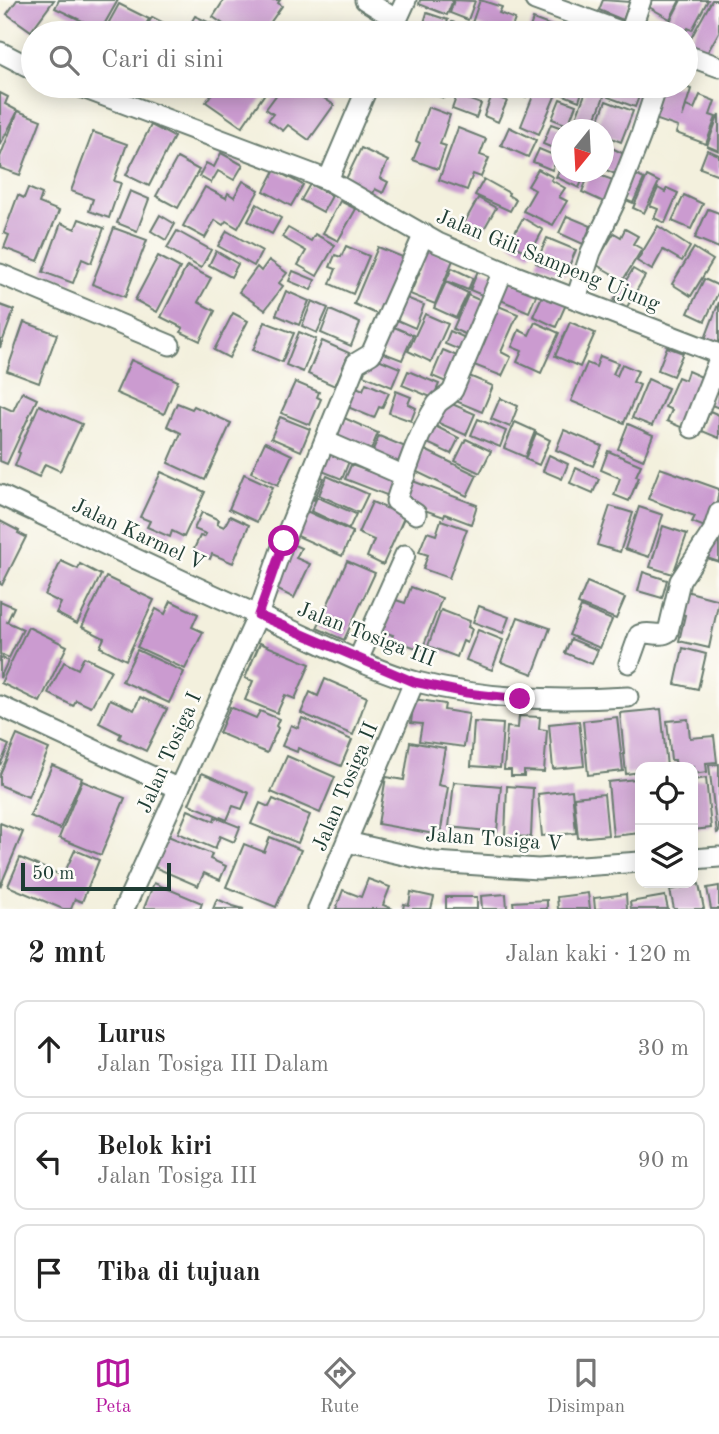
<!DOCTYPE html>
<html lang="id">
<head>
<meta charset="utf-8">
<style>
  :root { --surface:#fff; --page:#f6f6f6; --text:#222; --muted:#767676; --line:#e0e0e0; --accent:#b5179e }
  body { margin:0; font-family:"Old Standard TT",serif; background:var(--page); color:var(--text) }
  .controls { position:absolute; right:21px; bottom:21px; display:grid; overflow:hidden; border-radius:14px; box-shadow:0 4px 18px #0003 }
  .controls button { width:63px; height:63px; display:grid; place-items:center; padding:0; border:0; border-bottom:2px solid var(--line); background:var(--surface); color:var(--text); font:35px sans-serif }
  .compass { position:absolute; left:551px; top:119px; width:63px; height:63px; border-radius:50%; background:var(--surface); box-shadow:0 4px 18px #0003; rotate:198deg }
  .scale { position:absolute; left:21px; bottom:18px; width:150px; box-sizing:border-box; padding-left:7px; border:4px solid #1f3d34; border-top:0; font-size:19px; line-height:24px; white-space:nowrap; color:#1f3d34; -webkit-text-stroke:5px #fdfcf7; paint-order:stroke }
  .stop { position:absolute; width:21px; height:21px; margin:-16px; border:5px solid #b5179e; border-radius:50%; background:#fff }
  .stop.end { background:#b5179e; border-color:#fff; box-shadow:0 2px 7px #0008 }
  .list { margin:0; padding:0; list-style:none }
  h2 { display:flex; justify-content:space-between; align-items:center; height:91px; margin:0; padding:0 28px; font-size:30px }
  h2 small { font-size:23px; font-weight:400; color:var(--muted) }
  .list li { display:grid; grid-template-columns:46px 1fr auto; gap:21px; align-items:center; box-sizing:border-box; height:98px; margin:0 14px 14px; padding:0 14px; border:2px solid var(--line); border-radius:14px }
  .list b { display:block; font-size:26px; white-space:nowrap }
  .list p { margin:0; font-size:23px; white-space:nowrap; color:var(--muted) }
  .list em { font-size:23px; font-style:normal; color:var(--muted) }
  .icon { flex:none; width:38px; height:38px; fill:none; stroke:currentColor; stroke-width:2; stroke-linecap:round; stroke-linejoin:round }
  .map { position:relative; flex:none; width:719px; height:909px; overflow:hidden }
  .search { position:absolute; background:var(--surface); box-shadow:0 4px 18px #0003; left:21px; right:21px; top:21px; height:77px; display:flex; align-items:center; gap:18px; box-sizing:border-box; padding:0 24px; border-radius:38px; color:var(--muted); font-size:26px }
  .sheet { height:427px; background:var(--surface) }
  nav { display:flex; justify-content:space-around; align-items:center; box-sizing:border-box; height:98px; border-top:2px solid var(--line); background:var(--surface); font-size:19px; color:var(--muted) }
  nav a { display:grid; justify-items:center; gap:4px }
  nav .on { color:var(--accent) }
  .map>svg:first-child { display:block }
  .building { fill:#cb9bd0 }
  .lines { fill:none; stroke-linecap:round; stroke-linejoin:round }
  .street-casing { stroke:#697c6f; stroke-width:23 }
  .street { stroke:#fff; stroke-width:19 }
  .route { stroke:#b5179e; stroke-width:9 }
  .labels { text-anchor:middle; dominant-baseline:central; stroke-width:5; stroke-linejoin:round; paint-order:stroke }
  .street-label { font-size:21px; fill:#1f3d34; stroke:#fdfcf7 }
</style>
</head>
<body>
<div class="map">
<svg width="719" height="909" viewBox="0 0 719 909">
  <rect width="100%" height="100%" fill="#fdfcf7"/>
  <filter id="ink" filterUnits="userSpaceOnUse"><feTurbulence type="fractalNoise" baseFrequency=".0143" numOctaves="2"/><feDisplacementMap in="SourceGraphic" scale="14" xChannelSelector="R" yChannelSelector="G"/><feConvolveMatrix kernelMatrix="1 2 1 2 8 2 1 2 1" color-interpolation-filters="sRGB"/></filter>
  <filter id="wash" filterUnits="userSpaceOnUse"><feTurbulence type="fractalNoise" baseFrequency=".00686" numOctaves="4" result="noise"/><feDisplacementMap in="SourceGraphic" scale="28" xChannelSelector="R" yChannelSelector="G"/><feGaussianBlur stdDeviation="1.57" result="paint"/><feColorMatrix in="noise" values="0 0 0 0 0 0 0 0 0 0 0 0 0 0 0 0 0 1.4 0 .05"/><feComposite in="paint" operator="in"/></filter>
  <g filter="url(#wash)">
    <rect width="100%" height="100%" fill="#f3f0dd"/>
    <g id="blocks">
      <g class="building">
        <path d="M17,0H54L31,31L7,14Z"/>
        <path d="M59,0H118L101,30L55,8Z"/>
        <path d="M224,0H280L278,3L282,6L263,33H249L239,26L235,32L213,17Z"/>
        <path d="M420,0H453L447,15L419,4Z"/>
        <path d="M454,0L475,1L468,20L450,13Z"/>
        <path d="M480,0L502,7L499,13L515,19L510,33L494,28L493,31L472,23Z"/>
        <path d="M603,0L630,2L623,20L599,10Z"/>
        <path d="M653,0H680L670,19L649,7Z"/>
        <path d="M681,0H708L692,30L688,28L685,33H664Z"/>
        <path d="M712,0H719V32L705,57L686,47Z"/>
        <path d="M119,4L149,19L141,33H103Z"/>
        <path d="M427,13L448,20L444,33H434L422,29Z"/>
        <path d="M195,16L212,24L207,33H185Z"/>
        <path d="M152,17L183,33H143Z"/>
        <path d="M533,19L557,28L555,33H528Z"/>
        <path d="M452,22L483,33H448Z"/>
        <path d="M336,23L357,33H331Z"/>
        <path d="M217,86H270L242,127L206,102Z"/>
        <path d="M283,86L290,91L293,86H299L306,91L309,88L334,105L309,140L288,125L283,131L268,120L273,114L266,109Z"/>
        <path d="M422,86H448L444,98L421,90Z"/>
        <path d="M454,86H485L481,99L453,89Z"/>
        <path d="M513,86H531L526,97L511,91Z"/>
        <path d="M537,86L557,92L539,134L521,126Z"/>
        <path d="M564,86H584L579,101L561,94Z"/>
        <path d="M588,86H608L591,130H576L572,128Z"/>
        <path d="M612,86H643L635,107L608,97Z"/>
        <path d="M660,86H683L691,89L682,118L686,106L694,109L700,95L715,101L710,115L716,117L706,144L676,133L678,127L649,117Z"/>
        <path d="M0,93L8,97L5,104L18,111L0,145Z"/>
        <path d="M457,95L481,104L476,118L452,109Z"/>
        <path d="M492,95L507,101L498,122L484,116Z"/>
        <path d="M560,99L576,105L568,125L552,119Z"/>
        <path d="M606,101L633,111L621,142L604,135V130H595Z"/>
        <path d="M428,107L450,115L440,144L446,146L438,169L413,160L420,143L416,141Z"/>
        <path d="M18,111L41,120L20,175L0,168V157Z"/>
        <path d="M719,114V151L707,146Z"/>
        <path d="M551,124L562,128L560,151L543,144Z"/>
        <path d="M151,125L174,137L149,186L126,175Z"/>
        <path d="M509,127L536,140L528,157L501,145Z"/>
        <path d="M458,128L486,139L480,155L489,158L481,177L473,174L467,190L439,180Z"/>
        <path d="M93,132L127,144L114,181L121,183L109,218L89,211L93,199L71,191Z"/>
        <path d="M604,144L624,154L615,174L604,169Z"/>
        <path d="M361,148L388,161L380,178L388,182L383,193L375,189L373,194L345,181Z"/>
        <path d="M539,149L558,157L552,170L533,162Z"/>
        <path d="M707,150L719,155V175L700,168Z"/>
        <path d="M221,153L243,165L234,180L218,171L211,183L199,176L206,163L214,167Z"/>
        <path d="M177,158L199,170L178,208L156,196Z"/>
        <path d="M562,164V172H586L579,188L556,177Z"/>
        <path d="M538,169L553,177L551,180L565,188L559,197L567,201L553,225L523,211L535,190L528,186Z"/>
        <path d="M275,170L303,185L291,206L264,191Z"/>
        <path d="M590,172L616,181L606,203L582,192Z"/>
        <path d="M632,173L644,179L633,203L621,198Z"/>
        <path d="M647,176L659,182L644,213L633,208Z"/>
        <path d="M484,179L509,193L508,195L516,200L510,211L475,195Z"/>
        <path d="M243,181L259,190L238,228L226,221L223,225L215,220L205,238L183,226L205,187L226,198L228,193L234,197Z"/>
        <path d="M310,184L332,196L323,212L301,200Z"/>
        <path d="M28,188L42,194L39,203L59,211L38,261L4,248L9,235L4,233L18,195L24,198Z"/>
        <path d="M658,188L665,192L667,188L678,193L665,223L654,218L658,209L650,206Z"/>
        <path d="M130,191L149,199L137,231L117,223Z"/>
        <path d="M684,195L703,204L691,229L672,221Z"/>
        <path d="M478,198L496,208L480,236L462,227Z"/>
        <path d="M340,201L356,209L338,241L323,233Z"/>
        <path d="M257,204L281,218L272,234L248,221Z"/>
        <path d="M708,209L719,213V248L695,238Z"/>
        <path d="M160,215L175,224L166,240L151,231Z"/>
        <path d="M567,216L591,226L583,244L559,233Z"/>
        <path d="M523,218L543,230L530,254L509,243Z"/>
        <path d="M79,219L104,228L91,263L82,259L73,283L43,272L61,223L75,229Z"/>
        <path d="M658,226L690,247L682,261L663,250L652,270L637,261Z"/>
        <path d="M114,228L147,240L125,297L92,284Z"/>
        <path d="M288,228L311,241L315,234L335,245L317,276L298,265L306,251L282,237Z"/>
        <path d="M625,229L638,236L633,244L642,249L623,280L595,264L614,233L621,237Z"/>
        <path d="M177,231L211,250L201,268L167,248Z"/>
        <path d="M227,231L262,251L254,266L218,246Z"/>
        <path d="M547,238L576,250L565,275L536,263Z"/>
        <path d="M424,241L435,245L432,251L453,260L435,304L410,294L424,262L416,259Z"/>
        <path d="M346,246L369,256L353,294L330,284L336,269L330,267L335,255L341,257Z"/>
        <path d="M378,247L405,258L381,316L354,304Z"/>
        <path d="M694,248L713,260L691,296L672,284Z"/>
        <path d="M216,251L238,264L231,277L209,265Z"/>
        <path d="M158,256L180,268L157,312L135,300Z"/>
        <path d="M269,260L287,273L279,283L283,286L265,310L239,292L257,267L261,271Z"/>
        <path d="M187,266L211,278L198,302L215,311L200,341L181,332L183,328L161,317Z"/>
        <path d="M452,268L473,278L468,290L446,281Z"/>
        <path d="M479,268L498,276L489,298L470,290Z"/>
        <path d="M633,269L645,276L627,307L614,300Z"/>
        <path d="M293,271L315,280L311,290L289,281Z"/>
        <path d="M505,277L538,291L529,312L496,298Z"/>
        <path d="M704,279L719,286V291L705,321L688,313Z"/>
        <path d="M446,282L468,293L456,318L434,308Z"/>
        <path d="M286,291L309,301L299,325L276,315Z"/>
        <path d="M544,292L567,302L556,327L533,316Z"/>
        <path d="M399,295L424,305L415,328L390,317Z"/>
        <path d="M468,295L488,304L474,338L453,329Z"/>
        <path d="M312,301L328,308L317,333L302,326Z"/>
        <path d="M719,302V344L705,339Z"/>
        <path d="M0,305L14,310L0,348Z"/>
        <path d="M496,305L518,314L501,352L511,357L502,376L474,365L481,348L478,347Z"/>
        <path d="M330,310L360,323L351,346L321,333Z"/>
        <path d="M233,313L248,321L229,358L214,350Z"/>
        <path d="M425,314L448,324L431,362L408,351Z"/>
        <path d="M24,322L57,334L39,383L7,371Z"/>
        <path d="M265,322L294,333L282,362L253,350Z"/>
        <path d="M535,322L559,333L541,373L517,362L522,351L512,347L519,330L529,335Z"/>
        <path d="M570,322L595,333L580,367L555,356Z"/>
        <path d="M387,324L413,335L402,360L376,350Z"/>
        <path d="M450,331L472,341L467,353L445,344Z"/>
        <path d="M299,332L316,339L303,372L286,365Z"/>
        <path d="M322,341L349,353L335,386L308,374Z"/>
        <path d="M667,347L683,353L673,376L658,370Z"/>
        <path d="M443,350L464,359L453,385L432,376Z"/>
        <path d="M371,356L400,368L392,387L363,375Z"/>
        <path d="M600,356L618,363L613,374L617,376L622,364L638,371L633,382L640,385L624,423L571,401L587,363L596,367Z"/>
        <path d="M131,360L178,381L164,414L116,393Z"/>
        <path d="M408,371L439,384L433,398L402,385Z"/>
        <path d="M688,371L706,379L685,429L667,421L672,410L665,407L678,377L685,380Z"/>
        <path d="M462,373L493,386L482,412L451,399Z"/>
        <path d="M648,379L668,388L652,426L632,418Z"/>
        <path d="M295,382L319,392L317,397L321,399L310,425L281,413Z"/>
        <path d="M719,382V408L709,404Z"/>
        <path d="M366,383L389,393L382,408L379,407L374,418L343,405L352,385L363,390Z"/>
        <path d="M396,391L411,397L408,404L416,408L411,421L389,413Z"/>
        <path d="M22,392L37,399L7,464L0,461V405L13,411Z"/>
        <path d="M500,398L518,406L510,427L491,419Z"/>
        <path d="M443,400L475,414L466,435L434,421Z"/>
        <path d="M177,403L192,409L194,406L231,423L205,480L168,463L181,433L167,426Z"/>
        <path d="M39,405L82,424L60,471L45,464L39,477L15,466L20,453L18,452Z"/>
        <path d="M710,411L719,415V438L702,431Z"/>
        <path d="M280,417L310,429L301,451L271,438Z"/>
        <path d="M342,417L378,433L368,457L331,441Z"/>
        <path d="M478,419L506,431L500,447L471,435Z"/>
        <path d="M515,422L535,431L525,457L504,448Z"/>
        <path d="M431,424L459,438L451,454L423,441Z"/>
        <path d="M628,424L653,435L643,460L618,449Z"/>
        <path d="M564,430L602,446L593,466L556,450Z"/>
        <path d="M536,433L550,440L539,465L525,459Z"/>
        <path d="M379,436L408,448L398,471L369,459Z"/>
        <path d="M466,439L491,451L480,473L455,461Z"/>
        <path d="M265,442L292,455L278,485L251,472Z"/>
        <path d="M325,447L351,456L342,479L317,469Z"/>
        <path d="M423,449L477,475L467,496L413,470Z"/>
        <path d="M608,451L641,465L636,476L639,477L629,501L614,495L620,478L601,470Z"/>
        <path d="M549,455L568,464L562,479L543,471Z"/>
        <path d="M351,465L399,482L394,498L345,479Z"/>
        <path d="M576,468L599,479L593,493L570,483Z"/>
        <path d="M660,468L719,489L717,502L719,503L710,529L692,522L695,516L648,499Z"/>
        <path d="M161,472L205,492L184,537L172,531L170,537L147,527L150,521L140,517Z"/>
        <path d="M244,474L273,487L257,522L229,509Z"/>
        <path d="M315,474L324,478L314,500L305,496Z"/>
        <path d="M327,476L368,494L359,513L319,495Z"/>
        <path d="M410,480L477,505L471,524L445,514L444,517L402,502Z"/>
        <path d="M317,497L356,514L349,529L311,511Z"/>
        <path d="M372,502L388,509L391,504L407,511L383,565L367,557L374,540L358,533Z"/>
        <path d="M610,506L633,513L620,552L597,545Z"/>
        <path d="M639,507L663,515L649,557L625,549Z"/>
        <path d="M304,510L353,532L342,556L293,534Z"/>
        <path d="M202,512L219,520L217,524L224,527L230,516L249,525L233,563L212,554L210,559L193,551L200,536L204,537L206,534L194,529Z"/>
        <path d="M441,520L467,529L449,578L423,569L428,555L419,552L427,532L436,535Z"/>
        <path d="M0,521L19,531L18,533L26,537L2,585L0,584Z"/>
        <path d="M663,526L687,534L673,574L650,567Z"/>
        <path d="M719,530V562L701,556Z"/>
        <path d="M287,542L301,548L296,558L310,564L294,598L274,588Z"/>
        <path d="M61,561L78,569L80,564L101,575L77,624L56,613L61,603L45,595Z"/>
        <path d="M347,561L375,573L344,640L317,628Z"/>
        <path d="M643,572L667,580L662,598L638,591Z"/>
        <path d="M106,577L154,600L126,660L100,647L104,638L82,627Z"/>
        <path d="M587,582L625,598L616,619L578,604Z"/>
        <path d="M411,587L442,598L422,650L391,639L393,635L378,630L390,598L405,603Z"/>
        <path d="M682,590L719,600L709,648L679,641L685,615L677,613Z"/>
        <path d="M0,601L14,607L7,622L23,629L9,658L0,654Z"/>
        <path d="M171,601L198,614L192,627L203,632L185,669L137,647L156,609L165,614Z"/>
        <path d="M479,606L509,617L503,633L473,622Z"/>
        <path d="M581,607L612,620L600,648L569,635Z"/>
        <path d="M441,610L470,621L468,627L472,629L467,643L463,641L457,657L428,646Z"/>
        <path d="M518,617L550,628L533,674L501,662Z"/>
        <path d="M28,627L67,646L40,702L1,683Z"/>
        <path d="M478,630L503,640L492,670L466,660Z"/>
        <path d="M571,639L598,650L592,664L565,653Z"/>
        <path d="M260,643L310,664L295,699L285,695L277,713L245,700L253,681L245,678Z"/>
        <path d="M683,648L706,654L698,689L675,684Z"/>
        <path d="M137,650L184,672L169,703L122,681Z"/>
        <path d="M0,657L8,661L0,678Z"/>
        <path d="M84,657L111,670L91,707L76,700L73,706L48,693L64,662L78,669Z"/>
        <path d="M325,679L367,697L353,735L301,713L310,692L318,696Z"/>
        <path d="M140,697L167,709L146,751L119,738L121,734L99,723L110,699L134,710Z"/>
        <path d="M414,699L445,704L444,710L469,714L464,747L419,741L422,724L411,723Z"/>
        <path d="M230,707L256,718L260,711L279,719L276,726L278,728L267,753L219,733Z"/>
        <path d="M661,709L667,767H640V772L626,774L620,713Z"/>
        <path d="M519,716L540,717L539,729L547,730L544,772L524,771V776H511V770H504L507,727L518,728Z"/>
        <path d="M617,717L623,771L588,775L583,721Z"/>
        <path d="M302,718L352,740L341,766L298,748L297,752L282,746L291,725L298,728Z"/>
        <path d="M688,719L690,738L714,736L717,762L706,763L707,772L693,774V767H676L675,760H671L667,721Z"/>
        <path d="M579,721L584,766L553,769L549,724Z"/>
        <path d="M474,722L503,724L500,768L471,766Z"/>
        <path d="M17,735L49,749L28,797L0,785V774Z"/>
        <path d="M0,741L9,745L0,765Z"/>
        <path d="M410,742L445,748L438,785L448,787L440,835L378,824L386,777L404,780Z"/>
        <path d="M287,756L335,777L320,813L271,792Z"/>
        <path d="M719,764V832L717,833L709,765Z"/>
        <path d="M52,765L82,778L60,829L30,816Z"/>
        <path d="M202,773L249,793L242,809L233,806L227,820L189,804Z"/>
        <path d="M706,778L711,828L693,830V780Z"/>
        <path d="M636,779L640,833L613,836L608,782Z"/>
        <path d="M82,781L125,798L101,855L59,838Z"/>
        <path d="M454,782L501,786L497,832L449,827Z"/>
        <path d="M507,786L533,788L531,837L505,836Z"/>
        <path d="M572,790L576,833L542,836L538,794Z"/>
        <path d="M604,794L608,835L578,838L574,797Z"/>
        <path d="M273,799L310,815L298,843L251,824L260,803L269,807Z"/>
        <path d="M188,810L214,821L215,817L240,827L234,842L220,836L215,849L178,833Z"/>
        <path d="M0,823L23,832L0,887Z"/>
        <path d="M168,836L212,854L210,859L226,866L220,880L204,873L198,886L154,867Z"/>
        <path d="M270,837L301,850L276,907L226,887L244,844L264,852Z"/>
        <path d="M75,850L99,860L82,902L75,899L71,909H63L8,886L20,858L63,876Z"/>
        <path d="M368,879L390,887L383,905L393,909H336L343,890L361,897Z"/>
        <path d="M154,883L202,903L200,909L144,908Z"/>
        <path d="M699,884L704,909H674L670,890Z"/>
        <path d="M719,886V909H711L707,888Z"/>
        <path d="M411,892L434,897L431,909H403L404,904L409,905Z"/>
        <path d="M588,893L590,909H558L557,897Z"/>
        <path d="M506,894L507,909H482L481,896Z"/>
        <path d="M626,894L627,909H595L594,898Z"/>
        <path d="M665,896L668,909H631L630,902Z"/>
        <rect x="446" y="897" width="31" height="12"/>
        <path d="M217,899L233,906L244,909H213Z"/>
        <path d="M547,900V909H514L513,902Z"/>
      </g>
    </g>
  </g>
  <g filter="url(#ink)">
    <use href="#blocks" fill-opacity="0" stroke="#697c6f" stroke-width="2"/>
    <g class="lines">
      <g class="street-casing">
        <g id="street">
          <path d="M365,0L397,20"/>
          <path d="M535,0L625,33"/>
          <path d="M391,33L406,0"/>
          <path d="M630,33L641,0"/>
          <path d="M0,52L33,69"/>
          <path d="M686,55L719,67"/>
          <path d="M78,86L328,180L438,243L503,271L719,354"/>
          <path d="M328,180L368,86"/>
          <path d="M0,274L170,345"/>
          <path d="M576,299L591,252L614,204L641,135L657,86"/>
          <path d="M692,428L719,359"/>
          <path d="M325,441L405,476"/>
          <path d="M0,495C96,540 192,586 289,629C329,647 375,671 417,682C486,700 557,701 628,697"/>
          <path d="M416,514L396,501C407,468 418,433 437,404C442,398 449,397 453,390L503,271"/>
          <path d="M358,660L405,555"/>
          <path d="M629,663L639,635C649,630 659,638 668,632L680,581L713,531L719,513"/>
          <path d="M0,706L179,789"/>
          <path d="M347,842L435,862L538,869L640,862"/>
          <path d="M693,859L719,857"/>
          <path d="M124,909L258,615L284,541L356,363L371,354L424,234"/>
          <path d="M318,909L414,682"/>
        </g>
      </g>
      <use href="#street" class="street"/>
    </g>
  </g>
  <g class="lines" filter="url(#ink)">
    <path class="route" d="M284,541L258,615L414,682L467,693L520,699"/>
  </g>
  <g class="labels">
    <g class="street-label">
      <text transform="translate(548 261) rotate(22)">Jalan Gili Sampeng Ujung</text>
      <text transform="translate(138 535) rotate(25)">Jalan Karmel V</text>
      <text transform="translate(366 635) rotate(21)">Jalan Tosiga III</text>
      <text transform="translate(170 753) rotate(-66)">Jalan Tosiga I</text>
      <text transform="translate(346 787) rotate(-67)">Jalan Tosiga II</text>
      <text transform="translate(494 840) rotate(4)">Jalan Tosiga V</text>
    </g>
  </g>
</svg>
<div class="controls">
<button><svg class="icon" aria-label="locate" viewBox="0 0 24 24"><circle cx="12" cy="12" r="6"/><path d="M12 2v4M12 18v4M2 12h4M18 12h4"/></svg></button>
<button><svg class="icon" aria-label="layers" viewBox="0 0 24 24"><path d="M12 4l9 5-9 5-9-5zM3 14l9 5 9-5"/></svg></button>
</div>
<svg class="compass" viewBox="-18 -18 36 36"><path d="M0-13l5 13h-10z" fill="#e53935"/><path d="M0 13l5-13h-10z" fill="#767676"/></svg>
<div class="scale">50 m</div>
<div class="stop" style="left:284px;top:541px"></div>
<div class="stop end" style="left:520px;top:699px"></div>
<div class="search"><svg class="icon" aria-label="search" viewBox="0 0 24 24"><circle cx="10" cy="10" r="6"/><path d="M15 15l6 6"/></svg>Cari di sini</div>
</div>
<section class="sheet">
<h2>2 mnt<small>Jalan kaki · 120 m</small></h2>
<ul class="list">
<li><svg class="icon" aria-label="ahead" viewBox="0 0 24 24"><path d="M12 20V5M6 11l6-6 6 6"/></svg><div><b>Lurus</b><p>Jalan Tosiga III Dalam</p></div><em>30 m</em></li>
<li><svg class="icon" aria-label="left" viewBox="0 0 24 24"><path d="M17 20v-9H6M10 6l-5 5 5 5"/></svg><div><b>Belok kiri</b><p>Jalan Tosiga III</p></div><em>90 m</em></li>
<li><svg class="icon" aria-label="arrive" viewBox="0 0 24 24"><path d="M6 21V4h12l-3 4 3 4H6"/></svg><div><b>Tiba di tujuan</b></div></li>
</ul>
</section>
<nav>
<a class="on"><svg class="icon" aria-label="map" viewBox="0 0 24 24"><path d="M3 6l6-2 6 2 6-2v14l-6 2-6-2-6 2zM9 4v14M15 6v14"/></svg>Peta</a>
<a><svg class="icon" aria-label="directions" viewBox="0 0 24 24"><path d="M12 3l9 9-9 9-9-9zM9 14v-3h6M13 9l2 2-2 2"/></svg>Rute</a>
<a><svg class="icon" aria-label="saved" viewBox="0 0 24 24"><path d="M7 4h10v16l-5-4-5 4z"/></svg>Disimpan</a>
</nav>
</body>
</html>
